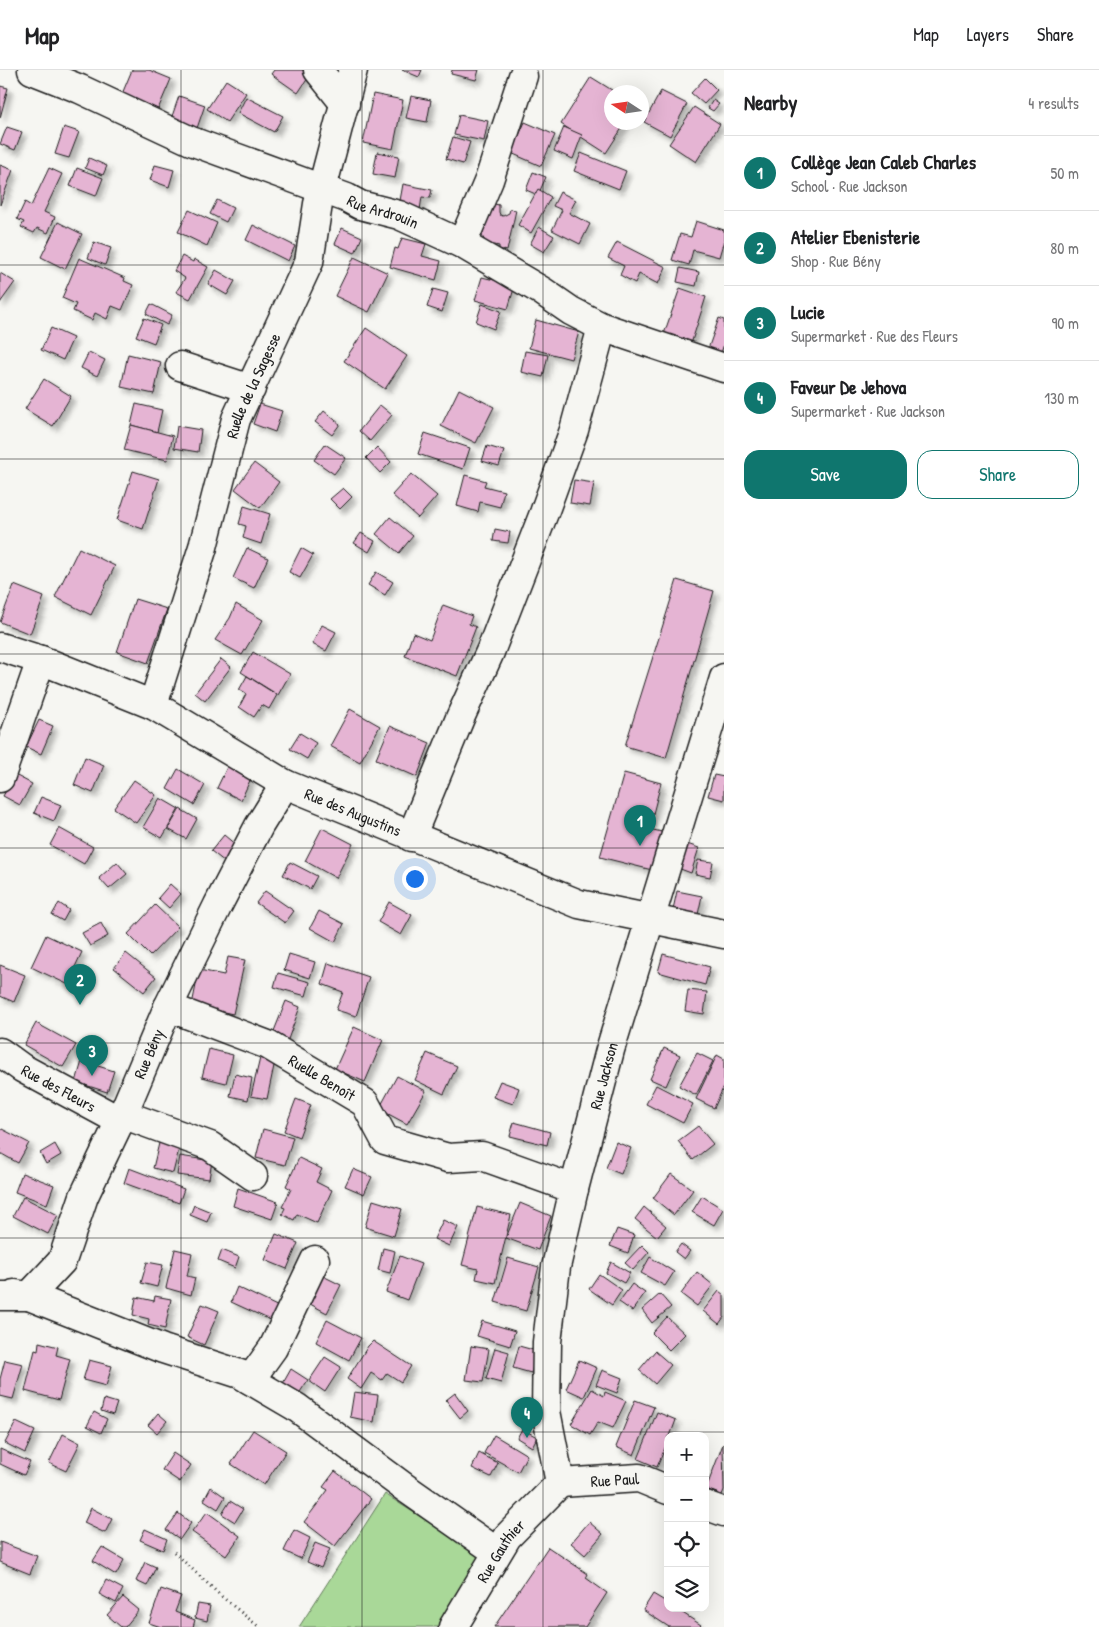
<!DOCTYPE html>
<html lang="en">
<head>
<meta charset="utf-8">
<style>
  :root { --surface:#fff; --page:#f6f6f6; --text:#202124; --muted:#757577; --line:#e0e0e0; --accent:#0f766e }
  body { margin:0; font-family:"Patrick Hand",sans-serif; background:var(--page); color:var(--text) }
  .controls { position:absolute; right:15px; bottom:15px; display:grid; overflow:hidden; border-radius:10px; box-shadow:0 5px 20px #0002 }
  .controls button { width:45px; height:45px; display:grid; place-items:center; padding:0; border:0; border-bottom:1px solid var(--line); background:var(--surface); color:var(--text); font:25px sans-serif }
  .compass { position:absolute; left:604px; top:15px; width:45px; height:45px; border-radius:50%; background:var(--surface); box-shadow:0 5px 20px #0002; rotate:282deg }
  .you { position:absolute; left:414px; top:808px; width:18px; height:18px; margin:-12px; border:4px solid #fff; border-radius:50%; background:#1a73e8; box-shadow:0 0 0 8px #1a73e833 }
  .badge { display:grid; place-items:center; width:32px; height:32px; border-radius:50%; background:var(--accent); color:#fff; font-size:16px; font-weight:700 }
  .pin { position:absolute; translate:-50% -41px; filter:drop-shadow(0 1px 2px #0008) }
  .pin::after { content:''; position:absolute; top:26px; width:18px; height:15px; background:inherit; clip-path:polygon(0 0,100% 0,50% 100%) }
  .list { margin:0; padding:0; list-style:none }
  h2 { display:flex; justify-content:space-between; align-items:center; height:65px; margin:0; padding:0 20px; font-size:21px }
  h2 small { font-size:16px; font-weight:400; color:var(--muted) }
  .list li { display:grid; grid-template-columns:32px 1fr auto; gap:15px; align-items:center; box-sizing:border-box; height:75px; padding:0 20px; border-top:1px solid var(--line) }
  .list b { display:block; font-size:19px; white-space:nowrap }
  .list p { margin:0; font-size:16px; white-space:nowrap; color:var(--muted) }
  .list em { font-size:16px; font-style:normal; color:var(--muted) }
  .actions { display:flex; gap:10px; padding:15px 20px }
  .actions a { flex:1; padding:11px 0; border:1px solid var(--accent); border-radius:15px; text-align:center; font-size:18px; color:var(--accent) }
  .actions .main { background:var(--accent); color:#fff }
  .icon { flex:none; width:28px; height:28px; fill:none; stroke:currentColor; stroke-width:2; stroke-linecap:round; stroke-linejoin:round }
  .map { position:relative; flex:none; width:724px; height:1557px; overflow:hidden }
  header { display:flex; align-items:center; gap:30px; box-sizing:border-box; height:70px; padding:0 25px; background:var(--surface); border-bottom:1px solid var(--line) }
  header strong { font-size:24px }
  nav { display:flex; gap:28px; margin-inline-start:auto; font-size:18px }
  main { display:flex }
  aside { flex:1; background:var(--surface) }
  .map>svg:first-child { display:block }
  .green { fill:#a9d898; stroke:#627a5a }
  .building { fill:#e5b4d3; stroke:#1c1c1c; filter:url(#shadow) }
  .lines { fill:none; stroke-linecap:round; stroke-linejoin:round }
  .minor-casing { stroke:#1c1c1c; stroke-width:31 }
  .path { stroke:#1c1c1c; stroke-width:3; stroke-dasharray:1 4; stroke-linecap:butt }
  .minor { stroke:#f6f6f2; stroke-width:28 }
  .grid { fill:none; stroke:#1c1c1c; stroke-width:1; stroke-opacity:0.55 }
  .labels { text-anchor:middle; dominant-baseline:central; stroke-width:4.5; stroke-linejoin:round; paint-order:stroke }
  .street-label { font-size:16px; fill:#1c1c1c; stroke:#f6f6f2 }
</style>
</head>
<body>
<header>
<strong>Map</strong>
<nav><a>Map</a><a>Layers</a><a>Share</a></nav>
</header>
<main>
<div class="map">
<svg width="724" height="1557" viewBox="0 0 724 1557">
  <defs>
    <filter id="shadow"><feDropShadow dx="4.5" dy="4.5" stdDeviation="2.5" flood-color="#0004"/></filter>
  </defs>
  <rect width="100%" height="100%" fill="#f6f6f2"/>
  <filter id="ink" filterUnits="userSpaceOnUse"><feTurbulence type="fractalNoise" baseFrequency=".02" numOctaves="2"/><feDisplacementMap in="SourceGraphic" scale="10" xChannelSelector="R" yChannelSelector="G"/><feConvolveMatrix kernelMatrix="1 2 1 2 8 2 1 2 1" color-interpolation-filters="sRGB"/></filter>
  <g filter="url(#ink)">
    <path class="green" d="M385,1424L495,1495L455,1557H299Z"/>
    <g class="building">
      <path d="M132,0H149L171,9L153,51L117,36Z"/>
      <path d="M274,0H308L312,2L298,23L271,4Z"/>
      <path d="M402,0H422L419,7Z"/>
      <path d="M452,0H479L476,10L451,4Z"/>
      <path d="M591,7L615,22H612V52H626L606,83L561,54Z"/>
      <path d="M705,8L717,20L704,34L691,23Z"/>
      <path d="M226,10L246,23L227,52L207,39Z"/>
      <path d="M0,16L8,18L0,48Z"/>
      <path d="M661,21L687,34L670,66L644,52Z"/>
      <path d="M373,24L403,30L393,79L363,73Z"/>
      <path d="M179,26L205,35L195,64L169,55Z"/>
      <path d="M411,26L431,30L427,52L406,48Z"/>
      <path d="M246,27L283,46L274,62L238,43Z"/>
      <path d="M713,30L719,34L713,41L708,38Z"/>
      <path d="M694,37L720,54L696,92L669,74Z"/>
      <path d="M459,45L488,51L484,71L454,65Z"/>
      <path d="M525,52L555,65L541,96L511,83Z"/>
      <path d="M7,57L22,62L15,80L0,74Z"/>
      <path d="M64,57L79,62L69,88L55,84Z"/>
      <path d="M564,57L582,65L573,89L554,81Z"/>
      <path d="M453,67L470,72L463,94L446,89Z"/>
      <path d="M377,82L399,86L395,108L373,104Z"/>
      <path d="M581,83L626,101L619,119L574,101Z"/>
      <path d="M89,88L107,96L103,105L85,98Z"/>
      <path d="M0,95L13,100L0,135Z"/>
      <path d="M155,95L174,100L169,117L150,110Z"/>
      <path d="M49,98L62,104L44,142L55,147L48,163L37,158L34,163L21,157L24,152L17,149L25,132L31,136Z"/>
      <path d="M77,98L103,108L96,126L70,116Z"/>
      <path d="M533,102L546,107L538,125L526,120Z"/>
      <path d="M403,114L432,120L430,128L422,127L420,140L399,136Z"/>
      <path d="M538,119L551,127L531,163L518,155Z"/>
      <path d="M560,122L576,130L569,143L590,154L580,174L552,160L562,140L553,136Z"/>
      <path d="M217,130L233,138L226,152L210,144Z"/>
      <path d="M490,133L499,135V142L500,145L503,146L509,143L510,139L516,140L507,181L499,179V176L486,173L482,166Z"/>
      <path d="M189,140L217,153L207,176L178,162Z"/>
      <path d="M696,151L724,160V170L719,187L693,180L689,195L672,190L680,164L691,167Z"/>
      <path d="M58,152L82,164L65,199L41,187Z"/>
      <path d="M253,155L295,176L288,191L246,170Z"/>
      <path d="M539,157L554,166L544,182L530,174Z"/>
      <path d="M342,158L362,167L355,183L335,174Z"/>
      <path d="M402,168L426,174L422,186L441,191L436,210L390,197L395,178L398,179Z"/>
      <path d="M94,172L111,178L105,195L88,188Z"/>
      <path d="M617,172L666,197L658,214L639,204L635,213L620,205L624,196L608,188Z"/>
      <path d="M182,186L193,192L194,189L208,197L190,229L176,222L185,208L174,201Z"/>
      <path d="M354,187L388,203L369,242L335,226Z"/>
      <path d="M79,188L125,208L124,211L133,215L122,240L112,236L107,249L95,243L92,250L73,241L76,234L62,228Z"/>
      <path d="M680,198L699,202L696,216L677,212Z"/>
      <path d="M216,200L235,211L227,225L208,214Z"/>
      <path d="M0,203L15,212L0,233Z"/>
      <path d="M482,207L515,215L508,239L475,230Z"/>
      <path d="M680,218L706,227L691,274L664,264Z"/>
      <path d="M433,219L448,223L442,242L427,237Z"/>
      <path d="M151,234L172,245L167,255L146,244Z"/>
      <path d="M482,234L501,241L494,259L476,252Z"/>
      <path d="M144,248L161,255L154,273L136,266Z"/>
      <path d="M719,248L724,250V274L721,283L708,279Z"/>
      <path d="M536,250L579,262L571,289L529,278Z"/>
      <path d="M51,258L73,268L63,290L41,280Z"/>
      <path d="M366,258L407,286L385,319L344,291Z"/>
      <path d="M525,281L548,285L543,307L521,302Z"/>
      <path d="M89,282L105,290L97,306L81,298Z"/>
      <path d="M128,284L161,292L154,324L121,317Z"/>
      <path d="M44,309L71,326L53,356L25,339Z"/>
      <path d="M459,319L494,337L476,373L441,356Z"/>
      <path d="M136,334L162,340L157,362L131,355Z"/>
      <path d="M260,334L282,341L275,362L253,354Z"/>
      <path d="M380,335L392,345L370,371L359,361Z"/>
      <path d="M324,341L340,354L332,365L315,352Z"/>
      <path d="M131,355L173,366L167,390L124,380Z"/>
      <path d="M177,356L201,360L198,382L174,378Z"/>
      <path d="M425,363L470,378L463,399L418,384Z"/>
      <path d="M325,374L346,388L334,404L314,390Z"/>
      <path d="M487,376L504,381L499,396L482,391Z"/>
      <path d="M377,377L391,392L380,403L366,388Z"/>
      <path d="M254,393L279,412L260,438L235,419Z"/>
      <path d="M133,401L159,409L143,459L117,450Z"/>
      <path d="M411,404L437,426L418,448L392,425Z"/>
      <path d="M465,405L486,411L484,416L504,421L500,437L480,432L478,442L457,436Z"/>
      <path d="M574,410L594,413L590,436L570,433Z"/>
      <path d="M343,418L352,427L340,439L330,429Z"/>
      <path d="M244,436L270,444L261,474L243,468L246,456L239,454Z"/>
      <path d="M390,447L413,466L399,483L376,464Z"/>
      <path d="M495,459L510,462L508,473L493,471Z"/>
      <path d="M361,463L375,471L369,482L354,473Z"/>
      <path d="M79,478L115,496L91,545L55,527Z"/>
      <path d="M247,478L268,488L254,518L233,508Z"/>
      <path d="M301,478L313,485L300,508L289,502Z"/>
      <path d="M376,502L393,512L385,525L368,515Z"/>
      <path d="M677,510L714,521L666,688L625,676Z"/>
      <path d="M14,515L44,527L30,564L0,552Z"/>
      <path d="M135,529L167,539L148,593L117,582Z"/>
      <path d="M236,534L263,550L242,585L215,570L230,548Z"/>
      <path d="M443,535L472,546L469,554L476,557L457,606L405,586L413,563L430,570Z"/>
      <path d="M322,555L336,562L326,581L312,574Z"/>
      <path d="M253,582L290,604L278,625L241,602Z"/>
      <path d="M221,589L231,597L205,631L195,623Z"/>
      <path d="M247,606L277,625L269,639L262,635L254,647L239,637L246,624L239,620Z"/>
      <path d="M350,639L380,656L360,692L330,676Z"/>
      <path d="M39,650L53,656L41,684L26,677Z"/>
      <path d="M390,656L430,673L417,707L376,689Z"/>
      <path d="M300,663L316,673L307,689L290,679Z"/>
      <path d="M85,687L104,695L93,723L74,715Z"/>
      <path d="M228,695L252,706L241,730L217,718Z"/>
      <path d="M178,699L205,715L194,735L167,719Z"/>
      <path d="M624,703L661,713L649,759L662,762L652,800L600,787Z"/>
      <path d="M15,705L32,714L20,735L3,726Z"/>
      <path d="M714,705L724,707V730L708,726Z"/>
      <path d="M134,710L156,725L136,753L114,738Z"/>
      <path d="M41,727L61,735L54,751L34,743Z"/>
      <path d="M160,728L179,739L162,768L143,757Z"/>
      <path d="M180,739L197,749L186,769L168,759Z"/>
      <path d="M59,758L93,777L84,794L50,775Z"/>
      <path d="M322,758L353,774L336,808L305,791Z"/>
      <path d="M224,765L237,776L225,792L211,781Z"/>
      <path d="M684,773L699,778L691,803L675,797Z"/>
      <path d="M698,790L713,792L710,807L695,804Z"/>
      <path d="M117,792L127,804L109,819L99,808Z"/>
      <path d="M290,792L317,806L310,819L283,805Z"/>
      <path d="M170,814L181,824L169,838L158,828Z"/>
      <path d="M265,821L294,841L285,853L256,833Z"/>
      <path d="M677,821L702,826L697,849L672,844Z"/>
      <path d="M389,832L412,845L401,865L378,852Z"/>
      <path d="M59,833L69,840L63,851L52,845Z"/>
      <path d="M155,835L178,857L150,886L128,864Z"/>
      <path d="M319,841L344,854L335,872L310,858Z"/>
      <path d="M101,853L108,866L90,876L82,863Z"/>
      <path d="M46,865L82,882L67,914L31,897Z"/>
      <path d="M126,883L156,907L144,922L114,898Z"/>
      <path d="M289,884L315,892L310,908L284,900Z"/>
      <path d="M663,884L710,897L705,915L658,902Z"/>
      <path d="M228,887L245,890L233,944L192,935L199,900L224,905Z"/>
      <path d="M328,893L369,907L356,946L336,940L343,922L322,914Z"/>
      <path d="M0,895L25,905L14,932L0,926Z"/>
      <path d="M278,903L310,912L306,926L274,917Z"/>
      <path d="M688,920L707,922L704,944L685,941Z"/>
      <path d="M286,931L300,937L287,972L272,966Z"/>
      <path d="M36,953L76,975L63,997L24,975Z"/>
      <path d="M354,957L383,970L365,1012L335,999Z"/>
      <path d="M664,978L680,985L666,1016L650,1009Z"/>
      <path d="M209,979L233,985L226,1013L202,1007Z"/>
      <path d="M427,983L457,996L444,1024L415,1010Z"/>
      <path d="M697,983L713,991L696,1025L679,1016Z"/>
      <path d="M717,985L724,989V1016L714,1038L696,1029Z"/>
      <path d="M260,988L275,991L267,1029L251,1026Z"/>
      <path d="M82,991L114,1001L107,1022L76,1012Z"/>
      <path d="M235,1004L252,1008L248,1030L230,1026Z"/>
      <path d="M397,1006L426,1021L407,1054L379,1039Z"/>
      <path d="M500,1011L519,1018L513,1034L493,1027Z"/>
      <path d="M656,1015L693,1034L683,1053L646,1034Z"/>
      <path d="M296,1029L311,1035L299,1067L284,1061Z"/>
      <path d="M514,1052L550,1062L547,1075L510,1066Z"/>
      <path d="M698,1056L713,1074L693,1090L678,1071Z"/>
      <path d="M2,1059L29,1073L18,1093L0,1083V1062Z"/>
      <path d="M263,1059L293,1067L285,1095L256,1088Z"/>
      <path d="M160,1069L180,1075L173,1103L153,1098Z"/>
      <path d="M616,1072L631,1078L621,1104L606,1098Z"/>
      <path d="M55,1074L61,1085L46,1094L40,1083Z"/>
      <path d="M180,1086L212,1091L209,1109L177,1105Z"/>
      <path d="M299,1088L322,1099L316,1112L332,1120L317,1153L297,1144L294,1150L282,1144L285,1138L282,1137L291,1119L286,1116Z"/>
      <path d="M129,1098L184,1119L179,1133L124,1113Z"/>
      <path d="M353,1099L372,1107L364,1124L345,1116Z"/>
      <path d="M22,1103L54,1115L47,1134L15,1122Z"/>
      <path d="M671,1104L693,1120L674,1145L653,1128Z"/>
      <path d="M238,1118L278,1132L272,1149L233,1136Z"/>
      <path d="M702,1126L723,1139L714,1155L692,1142Z"/>
      <path d="M23,1127L58,1145L48,1164L13,1146Z"/>
      <path d="M373,1130L402,1139L394,1166L365,1157Z"/>
      <path d="M520,1133L551,1146L538,1180L506,1168Z"/>
      <path d="M194,1135L211,1142L207,1152L190,1145Z"/>
      <path d="M477,1137L511,1145L495,1213L476,1209L478,1199L462,1195Z"/>
      <path d="M644,1137L666,1156L657,1167L635,1149Z"/>
      <path d="M443,1150L458,1157L449,1176L434,1169Z"/>
      <path d="M617,1159L634,1165L628,1183L610,1176Z"/>
      <path d="M276,1164L298,1173L287,1199L265,1190Z"/>
      <path d="M681,1174L690,1181L684,1189L675,1182Z"/>
      <path d="M642,1175L649,1182L633,1200L625,1193Z"/>
      <path d="M383,1178L395,1181L390,1203L378,1200Z"/>
      <path d="M175,1179L192,1183L187,1206L195,1208L191,1225L166,1218Z"/>
      <path d="M222,1180L239,1187L235,1198L218,1191Z"/>
      <path d="M400,1186L421,1194L407,1230L386,1222Z"/>
      <path d="M650,1187L674,1202L665,1216L641,1203Z"/>
      <path d="M508,1188L539,1197L526,1241L495,1232Z"/>
      <path d="M147,1192L163,1195L157,1217L141,1213Z"/>
      <path d="M611,1192L630,1203L624,1213L606,1203Z"/>
      <path d="M697,1202L713,1215L697,1236L681,1224Z"/>
      <path d="M599,1204L622,1220L612,1235L589,1219Z"/>
      <path d="M323,1206L341,1215L327,1243L310,1234Z"/>
      <path d="M632,1214L645,1223L632,1241L619,1232Z"/>
      <path d="M237,1217L283,1239L277,1253L231,1232Z"/>
      <path d="M719,1221L724,1225V1247L719,1254L703,1241Z"/>
      <path d="M660,1224L671,1237L652,1253L642,1240Z"/>
      <path d="M155,1226L171,1229L165,1259L148,1255L149,1249L133,1245L136,1227L154,1231Z"/>
      <path d="M202,1234L219,1241L204,1275L187,1267Z"/>
      <path d="M667,1247L685,1264L669,1280L652,1263Z"/>
      <path d="M327,1250L361,1268L349,1290L316,1272Z"/>
      <path d="M482,1251L515,1261L510,1276L477,1266Z"/>
      <path d="M373,1271L411,1296L401,1312L387,1303L382,1310L371,1303L361,1319L347,1309L368,1276Z"/>
      <path d="M39,1272L58,1277L56,1285L70,1289L59,1330L25,1321L35,1280L38,1281Z"/>
      <path d="M471,1276L489,1279L483,1312L466,1310Z"/>
      <path d="M519,1276L537,1281L531,1303L513,1298Z"/>
      <path d="M495,1278L509,1282L501,1313L486,1309Z"/>
      <path d="M655,1281L671,1295L655,1314L639,1300Z"/>
      <path d="M325,1287L341,1297L325,1322L309,1311Z"/>
      <path d="M5,1290L23,1294L13,1329L0,1326V1309Z"/>
      <path d="M89,1290L112,1296L106,1316L83,1310Z"/>
      <path d="M579,1290L597,1298L584,1327L566,1319Z"/>
      <path d="M291,1299L308,1310L298,1325L282,1315Z"/>
      <path d="M602,1300L622,1308L617,1323L596,1315Z"/>
      <path d="M592,1319L604,1326L605,1322L626,1331L613,1358L598,1352L590,1365L571,1354Z"/>
      <path d="M354,1322L378,1325L374,1352L350,1347Z"/>
      <path d="M455,1323L468,1341L460,1348L446,1330Z"/>
      <path d="M104,1329L117,1333L113,1345L101,1341Z"/>
      <path d="M635,1330L654,1337L634,1385L616,1377Z"/>
      <path d="M94,1342L107,1349L101,1363L87,1356Z"/>
      <path d="M657,1342L676,1350L670,1366H668V1371L657,1397L638,1389Z"/>
      <path d="M158,1343L167,1351L157,1363L148,1355Z"/>
      <path d="M16,1352L35,1361L25,1383L5,1373Z"/>
      <path d="M522,1359L537,1367L532,1377L517,1368Z"/>
      <path d="M253,1360L286,1381L264,1415L231,1394Z"/>
      <path d="M63,1364L80,1373L66,1401L49,1393Z"/>
      <path d="M494,1365L527,1385L518,1402L484,1383Z"/>
      <path d="M723,1374L724,1420L722,1425L706,1419Z"/>
      <path d="M0,1379L30,1392L24,1405L0,1394Z"/>
      <path d="M173,1383L191,1395L180,1412L162,1400Z"/>
      <path d="M479,1383L498,1393L491,1407L472,1398Z"/>
      <path d="M335,1401L371,1429L335,1476L304,1452L328,1420L323,1417Z"/>
      <path d="M211,1417L225,1427L218,1439L204,1430Z"/>
      <path d="M230,1431L243,1439L235,1452L222,1444Z"/>
      <path d="M91,1438L112,1449L105,1463L84,1453Z"/>
      <path d="M207,1442L240,1466L226,1486L192,1462Z"/>
      <path d="M178,1443L191,1453L180,1469L166,1460Z"/>
      <path d="M589,1452L603,1464L585,1485L571,1473Z"/>
      <path d="M145,1459L167,1469L163,1480L140,1470Z"/>
      <path d="M294,1460L310,1468L301,1489L284,1481Z"/>
      <path d="M0,1472L37,1486L30,1504L0,1492Z"/>
      <path d="M315,1473L330,1479L321,1498L307,1492Z"/>
      <path d="M102,1477L124,1490L116,1505L93,1491Z"/>
      <path d="M548,1477L588,1504L586,1508L607,1523L585,1557H494Z"/>
      <path d="M145,1492L156,1497L147,1516L136,1511Z"/>
      <path d="M106,1510L123,1519L116,1533L99,1524Z"/>
      <path d="M161,1519L181,1526L175,1542L195,1550L193,1557H161L149,1553Z"/>
      <path d="M653,1524L668,1533V1538H675L701,1555L699,1557H669L643,1540Z"/>
      <path d="M123,1527L139,1540L125,1557H121L107,1545Z"/>
      <path d="M198,1534L210,1536L207,1551L195,1548Z"/>
    </g>
    <g class="lines">
      <g class="minor-casing">
        <g id="minor">
          <path id="s1" d="M32,0L80,19L191,71L347,128L360,135L399,145L462,174L542,221L571,241L602,257L724,298"/>
          <path d="M318,0L345,34"/>
          <path d="M462,174L489,110L523,6"/>
          <path d="M180,296L251,319"/>
          <path id="s2" d="M0,577L41,590L153,635L285,714L579,834L724,864"/>
          <path id="s3" d="M153,635L203,477L236,349L309,192L318,134L353,0"/>
          <path d="M0,708L41,590"/>
          <path d="M411,767L460,648L490,582L544,443L574,360L602,257"/>
          <path id="s4" d="M168,937L268,975L365,1033L385,1070L448,1088L482,1086L574,1119"/>
          <path id="s5" d="M0,982L22,998L120,1051"/>
          <path d="M122,1044L210,1076L253,1106"/>
          <path d="M14,1224L29,1226L163,1279L240,1304L296,1337L404,1417L497,1482"/>
          <path id="s6" d="M0,1226H29L62,1191L84,1126L120,1051L168,937L218,835L259,756L285,714"/>
          <path d="M250,1310L273,1278L315,1190"/>
          <path id="s7" d="M560,1413L546,1341L547,1272L556,1197L574,1119L610,980L724,608"/>
          <path id="s8" d="M560,1413L639,1408L668,1420"/>
          <path d="M705,1435L724,1442"/>
          <path id="s9" d="M453,1557L507,1467L560,1413"/>
        </g>
      </g>
      <path class="path" d="M174,1482L221,1526L259,1557"/>
      <use href="#minor" class="minor"/>
    </g>
  </g>
  <path class="grid" d="M181,0V1557M362,0V1557M543,0V1557M0,195H724M0,389H724M0,584H724M0,778H724M0,973H724M0,1168H724M0,1362H724"/>
  <g class="labels">
    <g class="street-label">
      <text stroke="none"><textPath href="#s1" startOffset="379">Rue Ardrouin</textPath></text>
      <text stroke="none"><textPath href="#s3" startOffset="335">Ruelle de la Sagesse</textPath></text>
      <text stroke="none"><textPath href="#s2" startOffset="391">Rue des Augustins</textPath></text>
      <text stroke="none"><textPath href="#s6" startOffset="302">Rue Bény</textPath></text>
      <text stroke="none"><textPath href="#s7" startOffset="415">Rue Jackson</textPath></text>
      <text stroke="none"><textPath href="#s4" startOffset="170">Ruelle Benoît</textPath></text>
      <text stroke="none"><textPath href="#s5" startOffset="69">Rue des Fleurs</textPath></text>
      <text stroke="none"><textPath href="#s8" startOffset="55">Rue Paul</textPath></text>
      <text stroke="none"><textPath href="#s9" startOffset="90">Rue Gauthier</textPath></text>
    </g>
  </g>
</svg>
<div class="controls">
<button>+</button>
<button>−</button>
<button><svg class="icon" aria-label="locate" viewBox="0 0 24 24"><circle cx="12" cy="12" r="6"/><path d="M12 2v4M12 18v4M2 12h4M18 12h4"/></svg></button>
<button><svg class="icon" aria-label="layers" viewBox="0 0 24 24"><path d="M12 4l9 5-9 5-9-5zM3 14l9 5 9-5"/></svg></button>
</div>
<svg class="compass" viewBox="-18 -18 36 36"><path d="M0-13l5 13h-10z" fill="#e53935"/><path d="M0 13l5-13h-10z" fill="#757577"/></svg>
<div class="you"></div>
<div class="pin badge" style="left:640px;top:776px">1</div>
<div class="pin badge" style="left:80px;top:935px">2</div>
<div class="pin badge" style="left:92px;top:1006px">3</div>
<div class="pin badge" style="left:527px;top:1368px">4</div>
</div>
<aside>
<h2>Nearby<small>4 results</small></h2>
<ul class="list">
<li><span class="badge">1</span><div><b>Collège Jean Caleb Charles</b><p>School · Rue Jackson</p></div><em>50 m</em></li>
<li><span class="badge">2</span><div><b>Atelier Ebenisterie</b><p>Shop · Rue Bény</p></div><em>80 m</em></li>
<li><span class="badge">3</span><div><b>Lucie</b><p>Supermarket · Rue des Fleurs</p></div><em>90 m</em></li>
<li><span class="badge">4</span><div><b>Faveur De Jehova</b><p>Supermarket · Rue Jackson</p></div><em>130 m</em></li>
</ul>
<div class="actions"><a class="main">Save</a><a>Share</a></div>
</aside>
</main>
</body>
</html>
